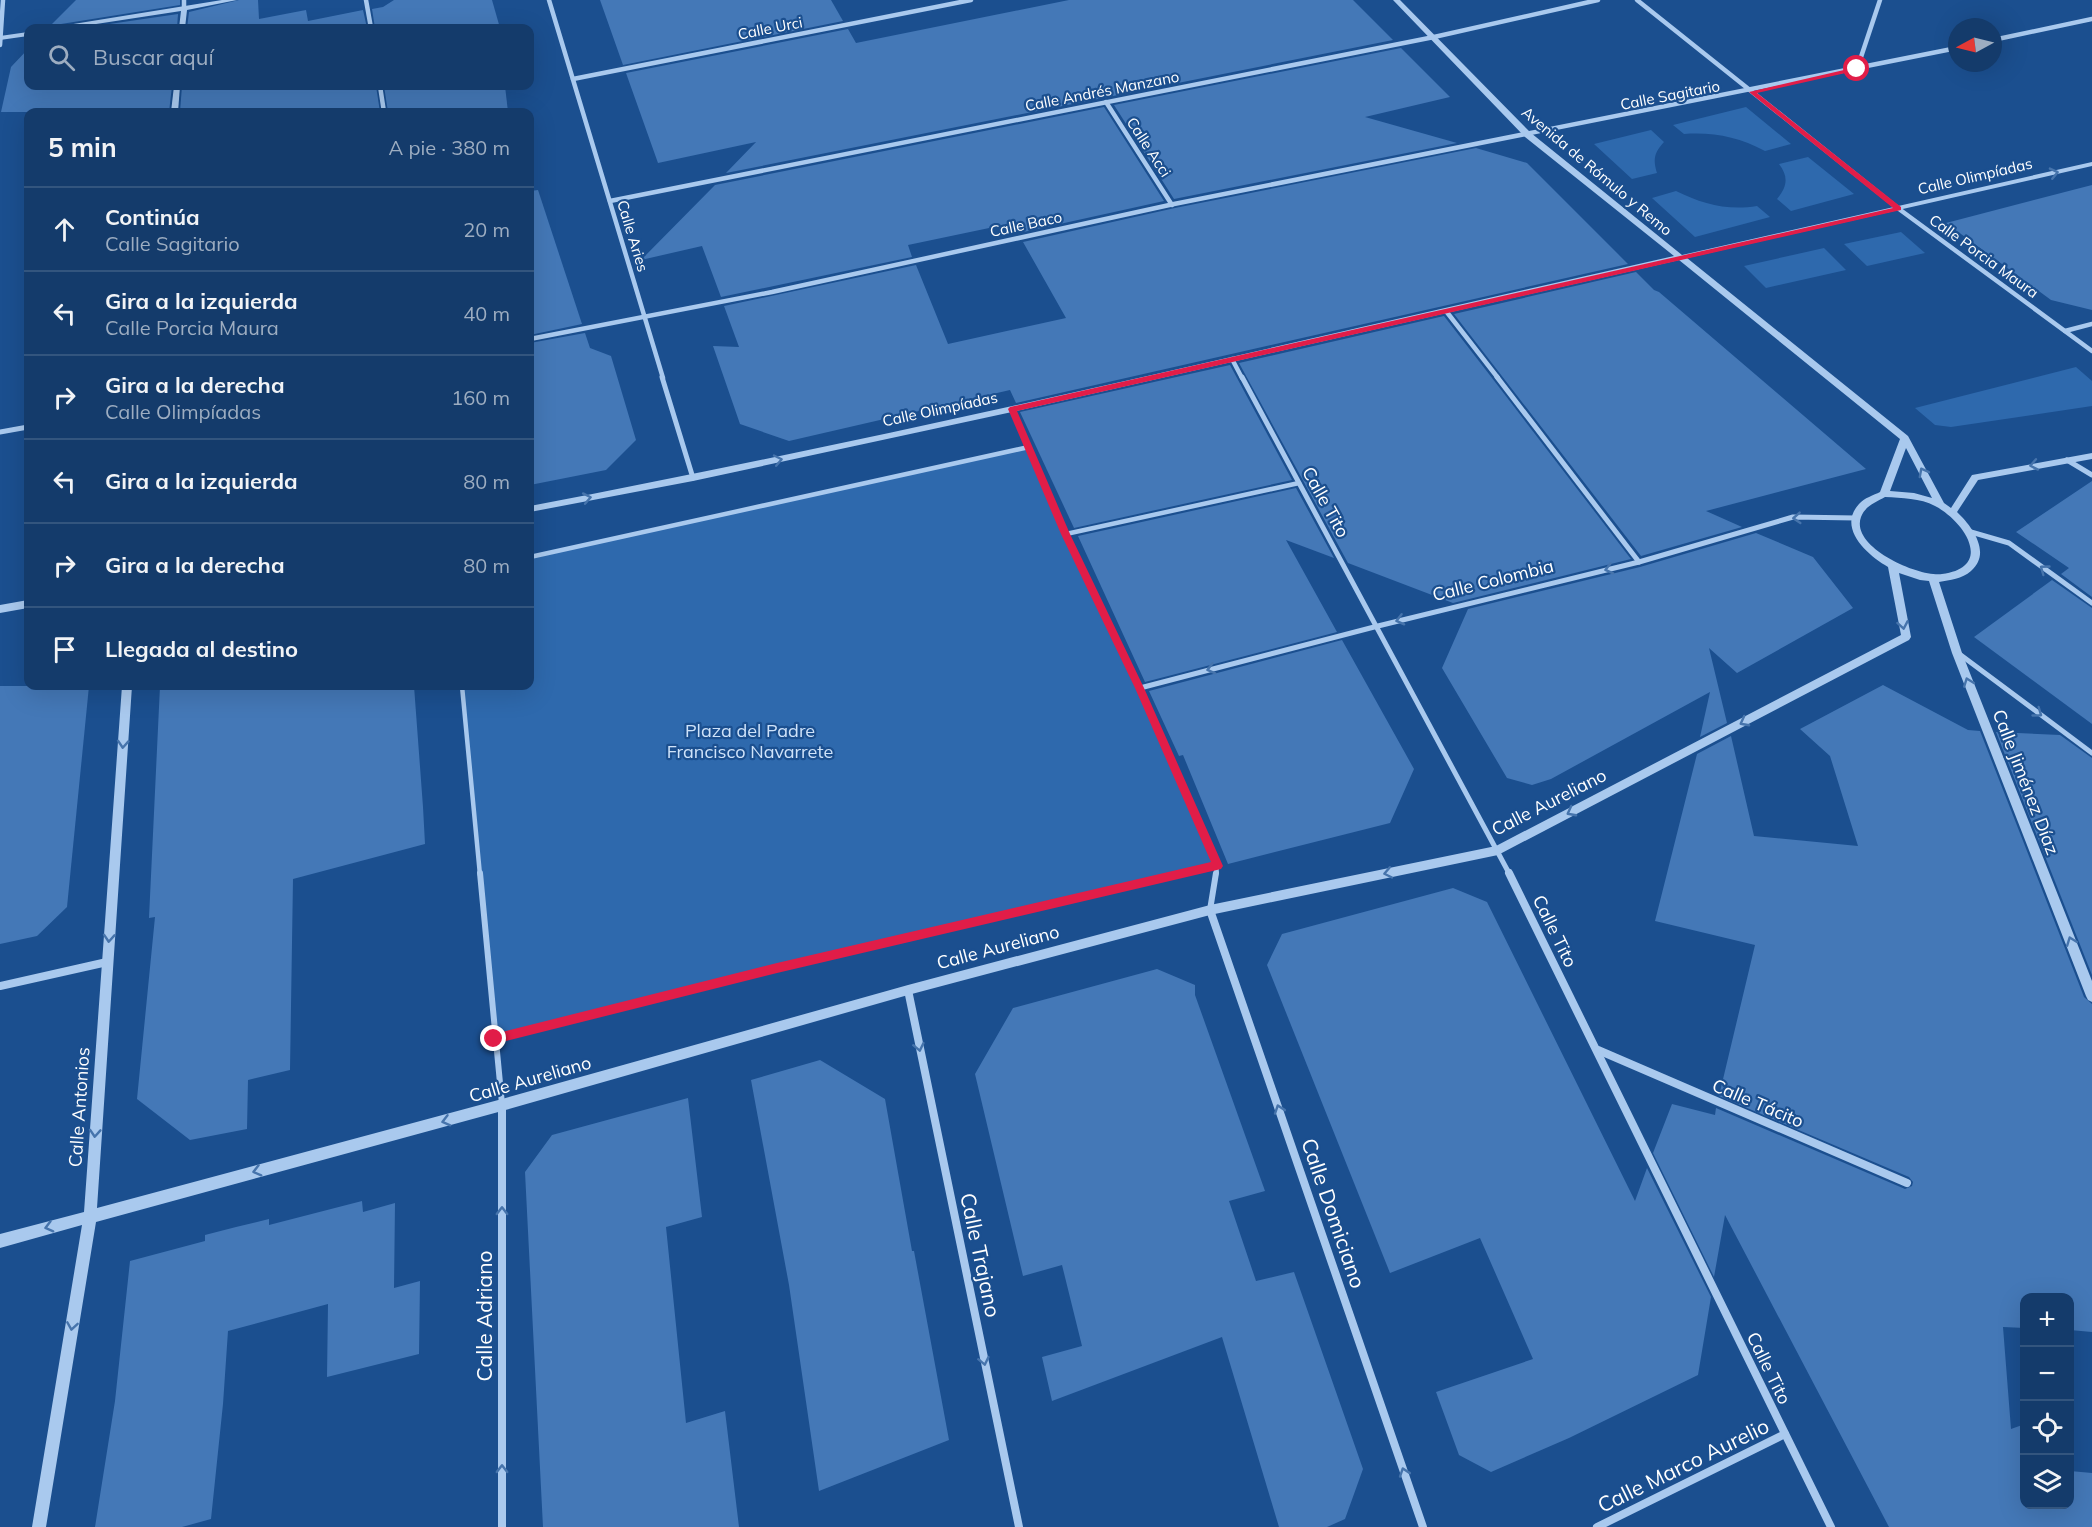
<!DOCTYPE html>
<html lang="es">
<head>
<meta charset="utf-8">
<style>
  :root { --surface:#143b6b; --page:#1d4271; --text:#f1f3f6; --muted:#9dadc1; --line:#33557e }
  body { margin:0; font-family:Mulish,sans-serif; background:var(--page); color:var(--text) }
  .controls { position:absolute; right:18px; bottom:18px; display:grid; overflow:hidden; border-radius:12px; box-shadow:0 6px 24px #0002 }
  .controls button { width:54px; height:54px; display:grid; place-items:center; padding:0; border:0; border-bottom:2px solid var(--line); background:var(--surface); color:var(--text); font:30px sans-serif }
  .compass { position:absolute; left:1948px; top:18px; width:54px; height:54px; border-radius:50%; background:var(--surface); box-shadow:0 6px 24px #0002; rotate:263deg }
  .stop { position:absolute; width:18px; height:18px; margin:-14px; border:4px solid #e11d48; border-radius:50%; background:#fff }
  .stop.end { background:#e11d48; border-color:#fff; box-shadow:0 2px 6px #0008 }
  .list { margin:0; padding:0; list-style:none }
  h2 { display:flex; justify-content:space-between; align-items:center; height:78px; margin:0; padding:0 24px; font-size:26px }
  h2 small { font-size:20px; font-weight:400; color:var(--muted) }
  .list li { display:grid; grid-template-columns:39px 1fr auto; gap:18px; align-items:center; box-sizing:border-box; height:84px; padding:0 24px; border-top:2px solid var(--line) }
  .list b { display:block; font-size:22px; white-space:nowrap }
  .list p { margin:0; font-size:20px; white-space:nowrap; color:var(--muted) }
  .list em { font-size:20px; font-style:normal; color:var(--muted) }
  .icon { flex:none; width:33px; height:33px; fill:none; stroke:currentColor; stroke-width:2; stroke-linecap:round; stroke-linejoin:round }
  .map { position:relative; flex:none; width:2092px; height:1527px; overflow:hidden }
  .search { position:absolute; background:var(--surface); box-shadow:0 6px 24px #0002; left:24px; top:24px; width:510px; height:66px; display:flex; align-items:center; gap:15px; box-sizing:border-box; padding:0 21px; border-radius:12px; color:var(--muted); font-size:22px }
  .panel { position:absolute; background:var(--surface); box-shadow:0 6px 24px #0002; left:24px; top:108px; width:510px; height:582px; border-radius:12px }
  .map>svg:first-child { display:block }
  .green { fill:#2e69ad }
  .building { fill:#4478b7 }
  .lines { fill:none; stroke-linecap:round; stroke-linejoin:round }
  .pedestrian-far1 { stroke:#a9c9ee; stroke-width:4.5 }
  .pedestrian { stroke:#a9c9ee; stroke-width:6 }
  .minor-far2 { stroke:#a9c9ee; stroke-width:4.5 }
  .minor-far1 { stroke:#a9c9ee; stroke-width:5 }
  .minor { stroke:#a9c9ee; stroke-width:8 }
  .tertiary { fill:#a9c9ee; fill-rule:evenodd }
  .oneway { stroke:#4674ac }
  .route { fill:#e11d48 }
  .labels { text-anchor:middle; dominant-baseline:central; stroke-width:4.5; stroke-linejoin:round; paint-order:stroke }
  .far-street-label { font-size:15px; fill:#fff; stroke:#1b4f8f }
  .street-label { font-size:18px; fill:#fff; stroke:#1b4f8f }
  .park-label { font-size:18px; fill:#cfe3fa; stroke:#1b4f8f }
  .near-street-label { font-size:21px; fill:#fff; stroke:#1b4f8f }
</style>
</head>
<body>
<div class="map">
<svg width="2092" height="1527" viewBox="0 0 2092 1527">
  <rect width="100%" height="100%" fill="#1b4f8f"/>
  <g class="green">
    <path d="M1746,107L1791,144L1765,151C1738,137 1714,132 1684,134L1673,125Z"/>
    <path d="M1651,130L1664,142C1654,153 1653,159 1657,173L1632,179L1594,144Z"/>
    <path d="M1808,157L1854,194L1791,211L1777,199C1787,187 1789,177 1779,164Z"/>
    <path d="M1676,191C1702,204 1728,211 1757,206L1770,217L1695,237L1652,198Z"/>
    <path d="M1901,232L1925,253L1867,266L1844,244Z"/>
    <path d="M1824,248L1846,270L1766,288L1744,266Z"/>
    <path d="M2076,367L2092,381V406L1951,427L1935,425L1915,408Z"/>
    <path d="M1029,447L1066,534L1140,688L1217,866L777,968L494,1039L461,686H530V557Z"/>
  </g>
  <g class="building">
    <path d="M76,0H180V5L61,24L56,28H48Z"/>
    <path d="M239,0H258L259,19L306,10L308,21L363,10L367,28H187L189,12Z"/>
    <path d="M394,0H492L500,28H375L372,9L383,7Z"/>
    <path d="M600,0H831L843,21L623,65Z"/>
    <path d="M1069,0H1353L1393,40L726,173L756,142L658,163L626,73L848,29L856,43Z"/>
    <path d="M178,14L177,28H82Z"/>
    <path d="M1401,48L1450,97L1365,117L1457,143L1174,199L1114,105Z"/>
    <path d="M28,49V86H172L169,112H1L11,67Z"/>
    <path d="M182,86H376L380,112H180Z"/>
    <path d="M384,86H505L508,112H388Z"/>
    <path d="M1104,107L1164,201L1019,233L1013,223L908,245L912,257L721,297L702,246L641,260L715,185Z"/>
    <path d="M1476,148L1527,163L1628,264L1016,403L1010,390L789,441L740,424L713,346L739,347L724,306L916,265L948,344L1066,318L1023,242L1175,208Z"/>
    <path d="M2092,185V310L2051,300L1946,223Z"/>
    <path d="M538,190L582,324L530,335V191Z"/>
    <path d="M1636,272L1654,290L1659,292L1866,469L1706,511L1742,527L1641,556L1454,314Z"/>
    <path d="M1444,316L1492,378L1631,559L1453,603L1348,563L1239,363Z"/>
    <path d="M585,333L590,348L611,356L636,440L606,470L530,485V343Z"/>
    <path d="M1230,365L1292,480L1074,528L1020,412Z"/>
    <path d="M2092,481V597L2061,574L2069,568L2016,532Z"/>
    <path d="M1296,488L1334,558L1286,540L1337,632L1145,682L1078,536Z"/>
    <path d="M1756,533L1813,557L1853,608L1737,673L1709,648L1727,723L1700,737L1710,692L1551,779L1532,785L1507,778L1442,668L1468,609L1640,567Z"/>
    <path d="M2052,580L2092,608V724L1974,637Z"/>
    <path d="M1342,640L1414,769L1390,823L1228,864L1183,755L1179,756L1149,691Z"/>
    <path d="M1883,685L1968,730L1980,731L2084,997L2092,1004V1332L2070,1330V1298H2025V1328L2003,1327L2011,1429L2025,1424V1504H2070V1471L2092,1473V1527H1889L1725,1215L1714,1277L1653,1153L1672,1104L1715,1115L1716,1108L1905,1189L1912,1186L1913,1182L1909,1177L1719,1096L1755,945L1655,921L1697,754L1731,736L1754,836L1858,846L1830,756L1800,729Z"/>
    <path d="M0,686H89L67,907L37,936L0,944Z"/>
    <path d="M160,686H414L423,807L425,844L293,879L290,1070L248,1080L247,1129L190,1140L137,1099L155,917L149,918Z"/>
    <path d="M1996,732L2060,735L2092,758V975Z"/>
    <path d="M1453,888L1487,902L1635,1201L1647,1168L1711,1297L1698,1375L1569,1438L1491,1472L1459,1455L1436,1392L1533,1359L1480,1238L1390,1273L1267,965L1282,934Z"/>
    <path d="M1157,969L1195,985V995L1265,1191L1229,1201L1256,1281L1294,1272L1363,1469L1345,1519L1327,1527H1279L1222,1337L1052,1401L1042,1357L1082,1346L1062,1265L1023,1276L975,1074L1013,1008Z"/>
    <path d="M820,1060L885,1099L912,1251H914L949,1440L819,1491L789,1285L751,1080Z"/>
    <path d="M688,1098L702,1217L666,1227L686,1423L725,1411L739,1527H543L525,1172L552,1135Z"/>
    <path d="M362,1201L363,1212L395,1203L394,1288L420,1281L419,1354L327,1377L328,1304L228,1331L223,1404L211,1519L182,1527H95L115,1401L130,1261L205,1241V1235L236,1227L269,1219V1225Z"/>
  </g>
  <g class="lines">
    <g class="pedestrian-far1">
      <path d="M1012,409L1066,534L1140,688L1217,866L1216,875"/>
      <path d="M1066,534L1299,483"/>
      <path d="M530,557L1029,447"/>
      <path d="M462,686L480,875"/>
      <path d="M1179,875L1217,866"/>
    </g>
    <g class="pedestrian">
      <path d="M480,873L502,1104"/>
      <path d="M1210,910L1216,873"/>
      <path d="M494,1039L777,968L1186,873"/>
    </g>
    <g class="minor-far2">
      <path d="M184,0V9"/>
      <path d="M366,0L371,28"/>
      <path d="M549,0L663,378"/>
      <path d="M1637,0L1899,209L2092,351"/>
      <path d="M1993,40L2092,19"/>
      <path d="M0,45L3,0"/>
      <path d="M1857,69L1880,0"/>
      <path d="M573,79L971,0"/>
      <path d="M380,86L384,112"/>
      <path d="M1106,102L1172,205"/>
      <path d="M610,201L1434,37L1598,0"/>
      <path d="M1446,311L1498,378"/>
      <path d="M2065,331L2092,324"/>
      <path d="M530,339L772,292L1174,204L1957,48"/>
      <path d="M1232,359L1242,378"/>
    </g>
    <g class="minor-far1">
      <path d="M662,377L693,478"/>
      <path d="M1242,377L1510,875"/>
      <path d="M1497,377L1639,562"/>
      <path d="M0,432L28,427"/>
      <path d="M2067,460L2092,475"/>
      <path d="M1971,532L2009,543L2092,603"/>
      <path d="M1958,653L2092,753"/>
      <path d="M1140,688L1378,626L1639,562L1793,517L1856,518"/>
    </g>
    <g class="minor">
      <path d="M1509,873L1831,1527"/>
      <path d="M1210,910L1423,1527"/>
      <path d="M0,986L107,962"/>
      <path d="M908,990L1019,1527"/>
      <path d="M1598,1050L1907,1183"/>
      <path d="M502,1105V1527"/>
      <path d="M1597,1527L1785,1434"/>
    </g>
    <g class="tertiary">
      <path d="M222,0H237L187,10L185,28H179L181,11L70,28H58L61,26Z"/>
      <path d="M1393,0H1400L1531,133L1682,255L2092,162V166L1687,258L1908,436L1944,503L1951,508L1972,475L2092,453V459L1978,480L1957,512C1972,526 1992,553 1971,571C1962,579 1950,580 1939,582L1962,653L2092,981V1002L2088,1000L2086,996L1952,653L1929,581L1920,580L1899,573L1911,637L1909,640L1498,855L1210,915L908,995L502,1111L96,1222L46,1527H32L82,1225L0,1248V1234L84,1212L122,686H132L97,1208L502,1099L908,985L1210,905L1496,846L1901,635L1888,567C1867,555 1837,528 1859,504C1864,498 1874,495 1880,492L1900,439L1679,260L1012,412L693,481L530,512V506C913,433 1293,342 1674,256L1525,137ZM1906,448L1932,498L1914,493L1890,491ZM1885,497C1902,498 1920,498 1935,506C1964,521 1995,567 1942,574C1918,577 1850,547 1861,517C1865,506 1876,502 1885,497Z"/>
      <path d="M28,32V36L0,40V36Z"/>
      <path d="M174,86H180L178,112H171Z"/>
      <path d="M28,600V608L0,613V605Z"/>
    </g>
  </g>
  <defs><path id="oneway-chevron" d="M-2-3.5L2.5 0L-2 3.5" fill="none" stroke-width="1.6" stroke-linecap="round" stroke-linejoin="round" transform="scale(1.5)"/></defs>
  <g class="oneway">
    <use href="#oneway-chevron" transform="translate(2054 173) rotate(-13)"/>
    <use href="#oneway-chevron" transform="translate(778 460) rotate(-12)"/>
    <use href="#oneway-chevron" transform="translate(2034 465) rotate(169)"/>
    <use href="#oneway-chevron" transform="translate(1923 472) rotate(-118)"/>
    <use href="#oneway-chevron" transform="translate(587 498) rotate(-11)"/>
    <use href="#oneway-chevron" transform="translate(1797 518) rotate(176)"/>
    <use href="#oneway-chevron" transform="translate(1609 569) rotate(166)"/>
    <use href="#oneway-chevron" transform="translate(2044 569) rotate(-144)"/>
    <use href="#oneway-chevron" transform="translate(1400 620) rotate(166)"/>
    <use href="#oneway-chevron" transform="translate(1903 625) rotate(80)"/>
    <use href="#oneway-chevron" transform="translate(1211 669) rotate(165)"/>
    <use href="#oneway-chevron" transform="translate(1968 682) rotate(-111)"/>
    <use href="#oneway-chevron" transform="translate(2038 713) rotate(36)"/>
    <use href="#oneway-chevron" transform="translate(1744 722) rotate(152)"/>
    <use href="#oneway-chevron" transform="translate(123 744) rotate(94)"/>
    <use href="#oneway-chevron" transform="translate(1571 812) rotate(152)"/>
    <use href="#oneway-chevron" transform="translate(1388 873) rotate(168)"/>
    <use href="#oneway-chevron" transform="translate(109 938) rotate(94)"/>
    <use href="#oneway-chevron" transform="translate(2071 941) rotate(-111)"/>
    <use href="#oneway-chevron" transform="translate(919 1047) rotate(78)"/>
    <use href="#oneway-chevron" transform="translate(1279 1109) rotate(-109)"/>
    <use href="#oneway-chevron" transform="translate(446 1121) rotate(165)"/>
    <use href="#oneway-chevron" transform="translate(95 1133) rotate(94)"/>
    <use href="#oneway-chevron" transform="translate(257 1171) rotate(165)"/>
    <use href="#oneway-chevron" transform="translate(502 1211) rotate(-90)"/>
    <use href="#oneway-chevron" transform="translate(49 1227) rotate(165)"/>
    <use href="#oneway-chevron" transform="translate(72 1326) rotate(99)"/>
    <use href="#oneway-chevron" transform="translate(984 1361) rotate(78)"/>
    <use href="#oneway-chevron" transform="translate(502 1469) rotate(-90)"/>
    <use href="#oneway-chevron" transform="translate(1404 1472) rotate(-109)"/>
  </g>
  <path class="route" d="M1857,67L1859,70L1757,93L1901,207V210L1017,411L1070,534L1144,688L1223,866L1221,869L777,973L494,1044L490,1043V1035L494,1034L777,963L1211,862L1135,688L1061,534L1008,409L1010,407L1893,208L1749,92Z"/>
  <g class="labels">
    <g class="far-street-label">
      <text transform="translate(770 28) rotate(-11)">Calle Urci</text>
      <text transform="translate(1102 91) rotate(-11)">Calle Andrés Manzano</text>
      <text transform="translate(1670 95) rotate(-11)">Calle Sagitario</text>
      <text transform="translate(1149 147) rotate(57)">Calle Acci</text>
      <text transform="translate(1597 171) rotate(40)">Avenida de Rómulo y Remo</text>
      <text transform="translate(1975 176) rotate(-13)">Calle Olimpíadas</text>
      <text transform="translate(1026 224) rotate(-12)">Calle Baco</text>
      <text transform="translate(633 236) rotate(73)">Calle Aries</text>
      <text transform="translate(1984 256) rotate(36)">Calle Porcia Maura</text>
      <text transform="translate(940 409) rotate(-12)">Calle Olimpíadas</text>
    </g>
    <g class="street-label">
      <text transform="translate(1326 502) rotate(61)">Calle Tito</text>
      <text transform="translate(1493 580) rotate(-14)">Calle Colombia</text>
      <text transform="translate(2026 782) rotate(69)">Calle Jiménez Díaz</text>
      <text transform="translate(1549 802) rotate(-27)">Calle Aureliano</text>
      <text transform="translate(1555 931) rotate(64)">Calle Tito</text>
      <text transform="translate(998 947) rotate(-15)">Calle Aureliano</text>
      <text transform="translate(530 1079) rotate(-16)">Calle Aureliano</text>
      <text transform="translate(1758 1103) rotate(23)">Calle Tácito</text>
      <text transform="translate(79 1107) rotate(-86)">Calle Antonios</text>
      <text transform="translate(1769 1368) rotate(64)">Calle Tito</text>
    </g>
    <g class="park-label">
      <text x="750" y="730">Plaza del Padre<tspan x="750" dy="21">Francisco Navarrete</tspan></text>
    </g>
    <g class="near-street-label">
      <text transform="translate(1334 1213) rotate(71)">Calle Domiciano</text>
      <text transform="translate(981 1255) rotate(78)">Calle Trajano</text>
      <text transform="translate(484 1316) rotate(-90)">Calle Adriano</text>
      <text transform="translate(1683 1465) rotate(-26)">Calle Marco Aurelio</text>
    </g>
  </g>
</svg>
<div class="controls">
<button>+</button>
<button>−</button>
<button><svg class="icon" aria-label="locate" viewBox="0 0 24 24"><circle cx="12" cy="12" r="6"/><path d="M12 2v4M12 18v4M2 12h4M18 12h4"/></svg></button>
<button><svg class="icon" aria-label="layers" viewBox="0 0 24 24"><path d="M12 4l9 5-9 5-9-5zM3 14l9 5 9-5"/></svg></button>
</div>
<svg class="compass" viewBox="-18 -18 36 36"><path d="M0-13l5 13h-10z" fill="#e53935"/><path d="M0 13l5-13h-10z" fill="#9dadc1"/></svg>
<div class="stop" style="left:1857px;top:69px"></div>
<div class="stop end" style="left:494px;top:1039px"></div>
<div class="search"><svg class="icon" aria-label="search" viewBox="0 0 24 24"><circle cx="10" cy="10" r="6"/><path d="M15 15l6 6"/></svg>Buscar aquí</div>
<section class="panel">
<h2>5 min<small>A pie · 380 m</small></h2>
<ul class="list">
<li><svg class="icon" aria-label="ahead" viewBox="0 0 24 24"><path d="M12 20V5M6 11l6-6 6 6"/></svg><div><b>Continúa</b><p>Calle Sagitario</p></div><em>20 m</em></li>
<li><svg class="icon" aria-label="left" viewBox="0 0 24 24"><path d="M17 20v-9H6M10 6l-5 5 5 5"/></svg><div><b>Gira a la izquierda</b><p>Calle Porcia Maura</p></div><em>40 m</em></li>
<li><svg class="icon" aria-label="right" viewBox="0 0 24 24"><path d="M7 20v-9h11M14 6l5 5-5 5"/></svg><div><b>Gira a la derecha</b><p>Calle Olimpíadas</p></div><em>160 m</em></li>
<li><svg class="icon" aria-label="left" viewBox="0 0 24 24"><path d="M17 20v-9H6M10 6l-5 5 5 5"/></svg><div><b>Gira a la izquierda</b></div><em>80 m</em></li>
<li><svg class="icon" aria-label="right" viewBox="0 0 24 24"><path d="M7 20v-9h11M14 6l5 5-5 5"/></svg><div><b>Gira a la derecha</b></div><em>80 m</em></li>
<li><svg class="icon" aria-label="arrive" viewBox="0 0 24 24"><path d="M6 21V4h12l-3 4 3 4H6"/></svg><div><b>Llegada al destino</b></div></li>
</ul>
</section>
</div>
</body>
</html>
